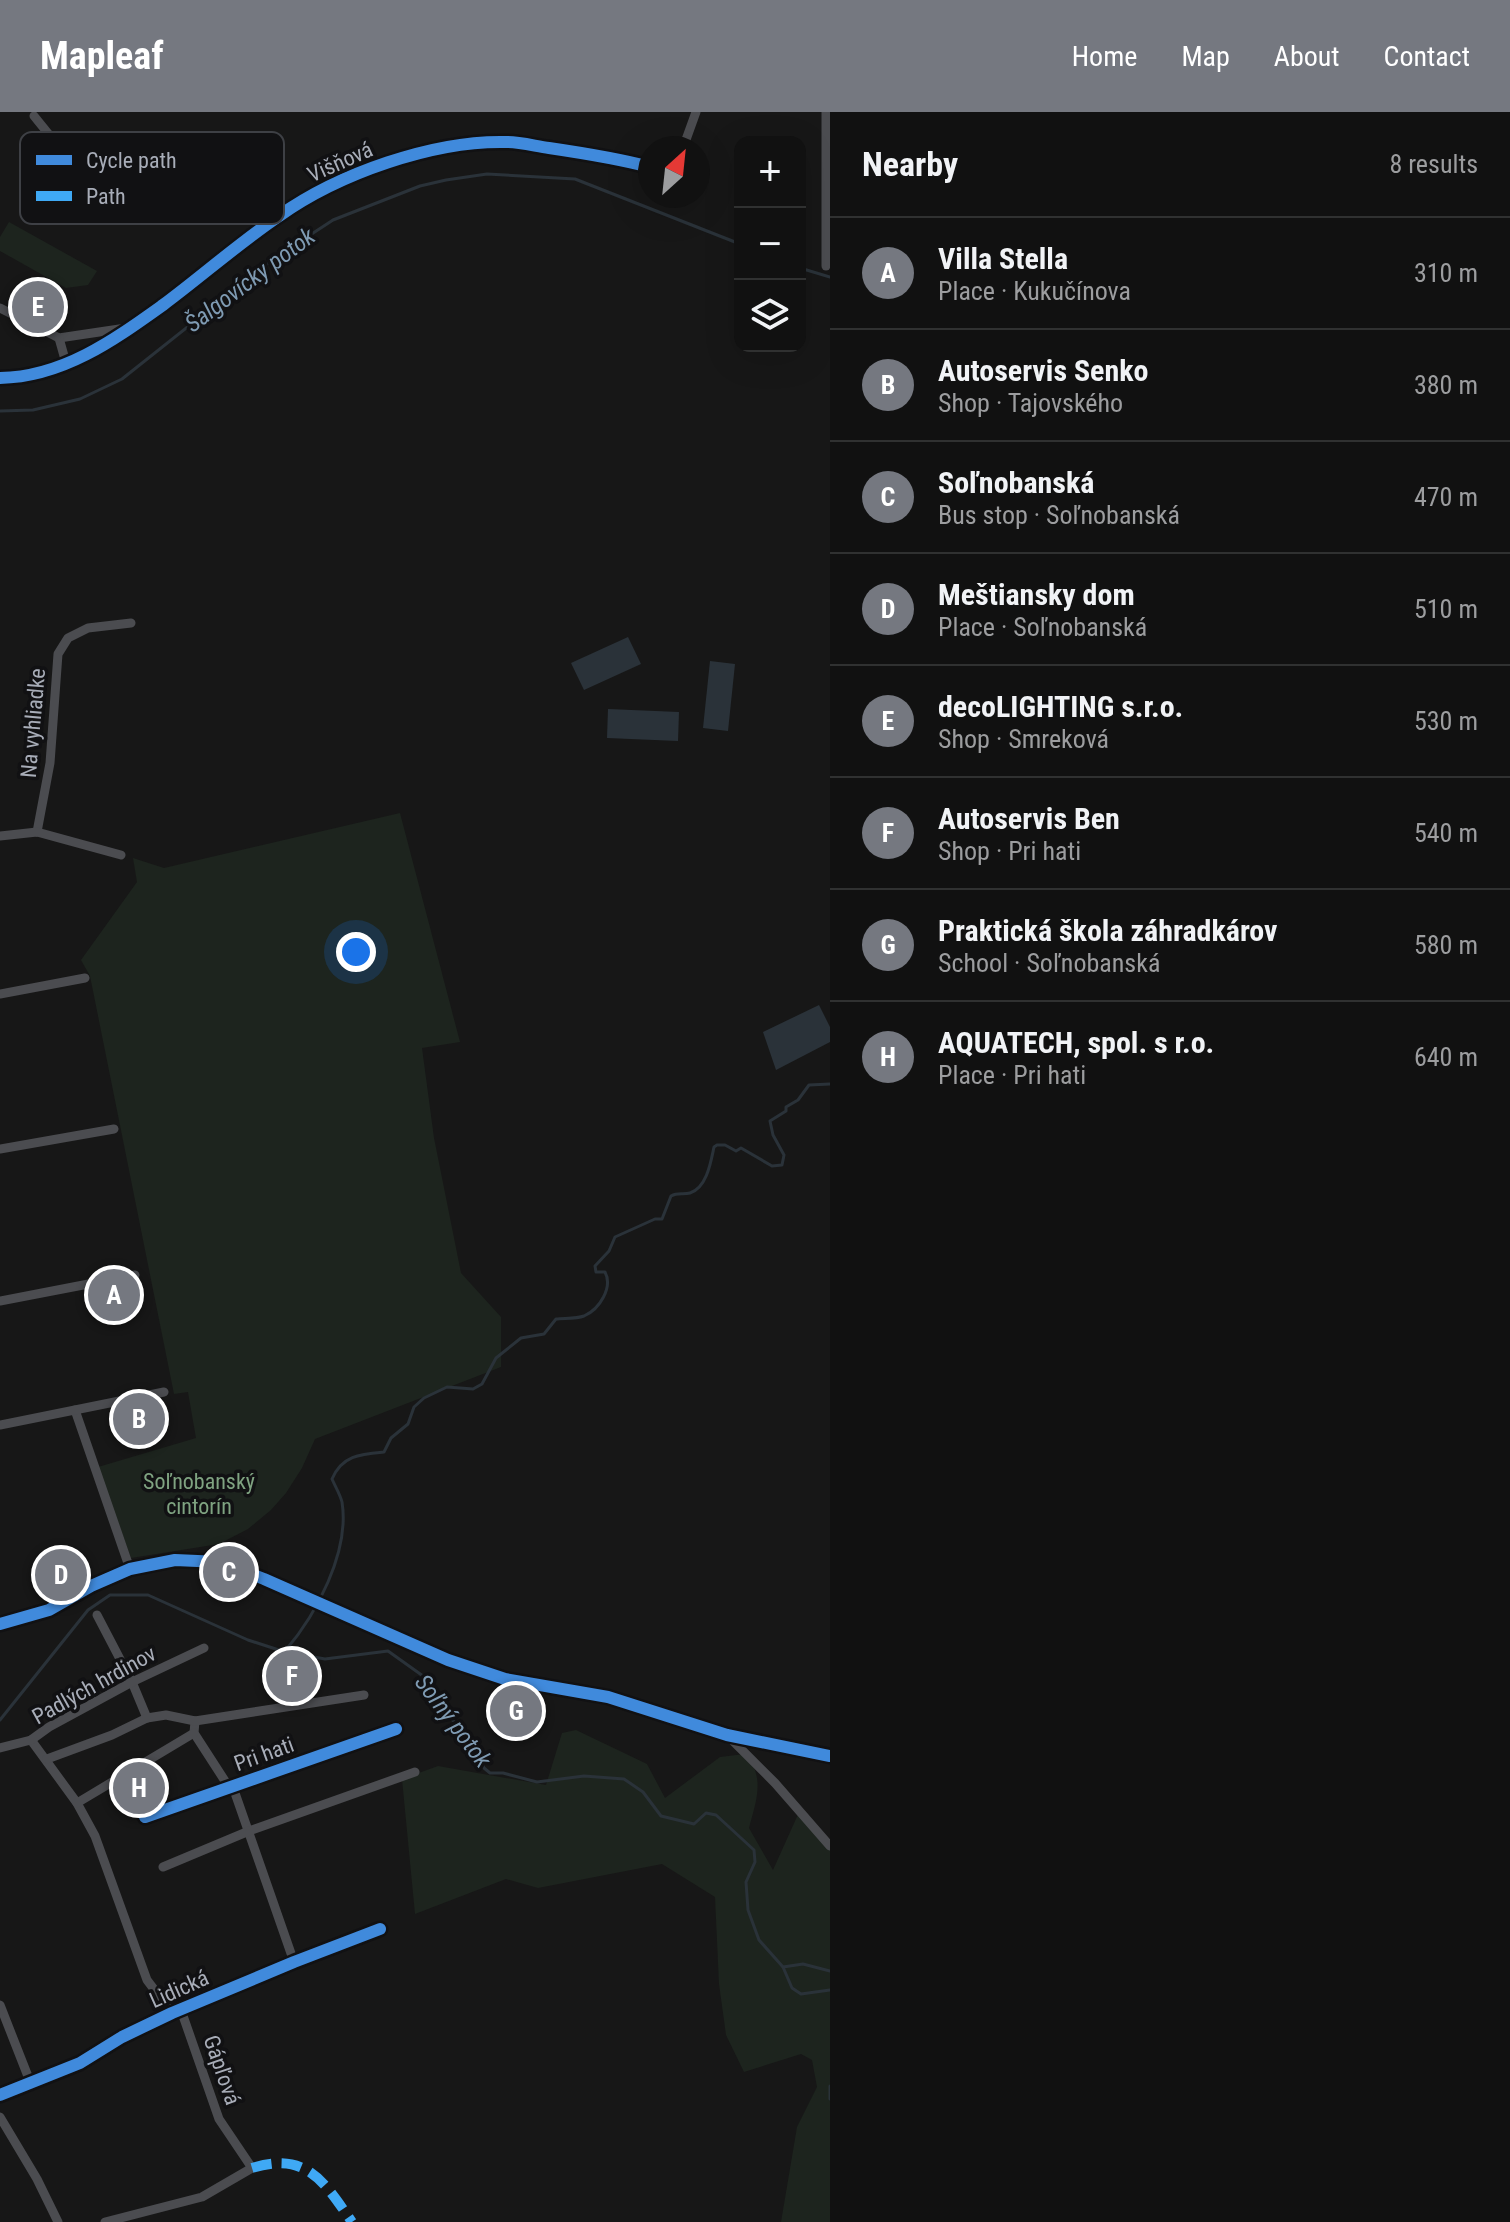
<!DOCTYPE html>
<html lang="en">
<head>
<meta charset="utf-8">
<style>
  :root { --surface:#111; --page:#1a1a1a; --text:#f1f3f6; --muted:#9c9d9f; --line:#303131; --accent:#757880 }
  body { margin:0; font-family:"Roboto Condensed",sans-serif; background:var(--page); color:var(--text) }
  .controls { position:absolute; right:24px; top:24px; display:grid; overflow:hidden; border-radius:16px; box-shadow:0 8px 32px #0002 }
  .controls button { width:72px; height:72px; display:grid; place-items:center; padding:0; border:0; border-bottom:2px solid var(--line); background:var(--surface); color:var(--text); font:40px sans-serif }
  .compass { position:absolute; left:638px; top:24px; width:72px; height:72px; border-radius:50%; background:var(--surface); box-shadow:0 8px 32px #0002; rotate:27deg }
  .you { position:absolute; left:356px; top:840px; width:28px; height:28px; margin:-20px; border:6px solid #fff; border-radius:50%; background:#1a73e8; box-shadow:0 0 0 12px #1a73e833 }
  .badge { display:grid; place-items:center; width:52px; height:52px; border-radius:50%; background:var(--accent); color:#fff; font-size:26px; font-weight:700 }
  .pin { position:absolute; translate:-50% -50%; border:4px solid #fff; box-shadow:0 2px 8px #0006 }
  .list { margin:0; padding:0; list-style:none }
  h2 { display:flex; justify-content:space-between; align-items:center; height:104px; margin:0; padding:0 32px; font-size:34px }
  h2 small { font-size:26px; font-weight:400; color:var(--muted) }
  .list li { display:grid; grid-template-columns:52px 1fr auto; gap:24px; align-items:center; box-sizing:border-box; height:112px; padding:0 32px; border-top:2px solid var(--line) }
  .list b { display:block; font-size:30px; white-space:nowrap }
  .list p { margin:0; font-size:26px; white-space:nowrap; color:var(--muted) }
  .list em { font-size:26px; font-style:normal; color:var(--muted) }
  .icon { flex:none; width:44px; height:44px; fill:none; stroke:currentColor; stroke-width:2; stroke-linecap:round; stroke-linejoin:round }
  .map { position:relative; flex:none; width:830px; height:2110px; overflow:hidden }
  header { display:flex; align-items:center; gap:48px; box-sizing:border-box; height:112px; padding:0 40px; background:var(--accent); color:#fff }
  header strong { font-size:38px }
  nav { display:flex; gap:44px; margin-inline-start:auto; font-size:28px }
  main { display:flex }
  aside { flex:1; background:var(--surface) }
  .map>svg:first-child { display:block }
  .green { fill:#1d241e }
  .water { fill:#2a3239 }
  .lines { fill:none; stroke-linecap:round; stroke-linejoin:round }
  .stream { stroke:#2a3239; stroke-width:3 }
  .minor { stroke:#4b4c50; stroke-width:9 }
  .quiet { stroke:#3fa9f5; stroke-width:10; stroke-dasharray:20 10; stroke-linecap:butt }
  .cycleway-casing { stroke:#111113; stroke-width:17 }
  .cycleway { stroke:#408adc; stroke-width:12 }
  .labels { text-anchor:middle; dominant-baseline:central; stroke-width:7; stroke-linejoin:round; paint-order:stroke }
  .street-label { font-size:22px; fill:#a8adb8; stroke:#111113 }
  .park-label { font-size:22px; fill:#7fa381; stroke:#111113 }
  .water-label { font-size:24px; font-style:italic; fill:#7f9bb3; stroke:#111113 }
  .key { fill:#111113; stroke:#3e4045; stroke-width:2 }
  .key-label { font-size:22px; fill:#a8adb8 }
</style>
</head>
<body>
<header>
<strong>Mapleaf</strong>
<nav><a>Home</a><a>Map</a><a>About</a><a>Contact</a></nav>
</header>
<main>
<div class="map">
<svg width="830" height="2110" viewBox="0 0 830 2110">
  <rect width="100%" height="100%" fill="#171717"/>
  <g class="green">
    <path d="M9,110L97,159L88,173L66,176L0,139V125Z"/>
    <path d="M400,701L460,930L422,936L434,1026L461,1161L501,1205V1255L315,1327L302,1356L286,1381L271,1398L248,1417L219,1432L131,1446L98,1355L196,1326L188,1280L174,1282L90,864L81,848L137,770L133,746L164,756Z"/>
    <path d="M576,1618L647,1652L665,1686L720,1645L745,1642C766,1665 756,1689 749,1716L773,1758L800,1698L830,1734V2110H781L797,2015L817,1975L812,1948L801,1942L744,1960L726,1923L719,1872L715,1785L662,1752L538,1776L506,1767L415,1802L402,1667L438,1654L546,1673L562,1621Z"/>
  </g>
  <g class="water">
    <path d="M628,525L641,552L584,578L571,551Z"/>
    <path d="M710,549L735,552L728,619L703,616Z"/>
    <path d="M608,597L679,600L678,629L607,626Z"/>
    <path d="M819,893L830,915V930L776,958L763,920Z"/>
  </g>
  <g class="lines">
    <g class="stream">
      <path d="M800,156L830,165"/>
      <path d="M0,299L33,298L80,287L122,267L272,148L333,108L420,74L446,68L487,62L575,67L740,132"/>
      <path d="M285,1539C316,1503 350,1440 342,1390C340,1382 335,1374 332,1367C342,1343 361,1342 384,1340L391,1326L408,1312L414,1295L424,1286L447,1275L473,1277L482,1272L496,1246L521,1226L544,1222L556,1207C564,1206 576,1207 584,1204C600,1197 613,1175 605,1160H596L595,1154L609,1139L615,1125L655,1107H662L671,1084C678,1080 683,1083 690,1081C707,1076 711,1049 714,1035L717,1033H725L736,1039L741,1036L772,1054L782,1053L784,1043L773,1023L770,1009L786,999V995L798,988L809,973L830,972"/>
      <path d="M0,1608L88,1498L110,1483H148L248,1528L285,1540L325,1547L388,1539L423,1564L449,1605L470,1624L484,1656L490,1661H503L537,1670L584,1664L624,1667L643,1680L661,1704L694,1712L706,1701L716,1703L754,1738L755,1750L746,1770L748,1798L759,1828L783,1855L792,1876L801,1882L830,1878"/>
      <path d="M783,1855L803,1852L830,1859"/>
      <path d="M830,1974V1987"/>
    </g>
    <g class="minor">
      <path d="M826,0V154"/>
      <path d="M34,4L68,46L155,96L279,104"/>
      <path d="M683,36L696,0"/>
      <path d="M0,196L59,226L126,216"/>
      <path d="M59,226L66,251"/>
      <path d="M0,266C63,265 114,228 163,193C202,164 239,131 279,104C338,62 433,28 507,30C520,30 535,34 549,36C583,41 616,46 650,55"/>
      <path d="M37,720L50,651L58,542L68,526L88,516L131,511"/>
      <path d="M0,724L37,720L121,743"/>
      <path d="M0,882L85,866"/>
      <path d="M0,1037L114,1017"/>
      <path d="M0,1189L135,1163"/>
      <path d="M75,1298L130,1457"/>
      <path d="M0,1313L164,1280"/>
      <path d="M97,1503L132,1570L147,1606"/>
      <path d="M0,1512L49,1498L91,1474L130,1457L175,1448L220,1450L264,1467L448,1548L505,1567L608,1585L727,1623L830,1644"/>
      <path d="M195,1609L194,1621L225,1669L235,1681L294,1850"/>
      <path d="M727,1623L775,1671L830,1734"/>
      <path d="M31,1628L77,1691L95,1724L147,1868L172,1901"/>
      <path d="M0,1636L31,1628L49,1615L132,1570L204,1536"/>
      <path d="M47,1647L112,1623L147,1606L166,1603L195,1609L364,1583"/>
      <path d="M77,1691L194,1621"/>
      <path d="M145,1705L396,1617"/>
      <path d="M163,1755L249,1719L415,1660"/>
      <path d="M0,1893L31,1972"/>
      <path d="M0,1983L80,1951L122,1925L172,1901L294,1850L380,1817"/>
      <path d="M0,2005L37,2067L58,2110"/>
      <path d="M105,2110L202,2085L252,2056L219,2007L181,1898"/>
    </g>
    <path class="quiet" d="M252,2056C307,2039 324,2070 352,2110"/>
    <g class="cycleway-casing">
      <g id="cycleway">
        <path d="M0,266C63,265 114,228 163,193C202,164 239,131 279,104C338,62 433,28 507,30C520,30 535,34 549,36C583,41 616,46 650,55"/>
        <path d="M0,1512L49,1498L91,1474L130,1457L175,1448L220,1450L264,1467L448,1548L505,1567L608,1585L727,1623L830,1644"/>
        <path d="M145,1705L396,1617"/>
        <path d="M0,1983L80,1951L122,1925L172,1901L294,1850L380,1817"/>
      </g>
    </g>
    <use href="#cycleway" class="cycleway"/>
  </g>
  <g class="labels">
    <g class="street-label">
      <text transform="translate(340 50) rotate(-24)">Višňová</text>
      <text transform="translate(33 611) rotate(-85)">Na vyhliadke</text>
      <text transform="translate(94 1573) rotate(-29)">Padlých hrdinov</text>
      <text transform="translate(264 1642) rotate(-20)">Pri hati</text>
      <text transform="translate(179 1877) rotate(-24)">Lidická</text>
      <text transform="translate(222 1958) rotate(71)">Gápľová</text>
    </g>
    <g class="park-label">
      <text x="199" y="1369">Soľnobanský<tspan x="199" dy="25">cintorín</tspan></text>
    </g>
    <g class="water-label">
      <text transform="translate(250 168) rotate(-37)">Šalgovícky potok</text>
      <text transform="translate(453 1609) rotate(53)">Soľný potok</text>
    </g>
  </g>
  <rect x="20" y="20" width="264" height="92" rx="12" class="key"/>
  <rect x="36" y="43" width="36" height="10" fill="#408adc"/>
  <rect x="36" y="79" width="36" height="10" fill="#3fa9f5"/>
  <g class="key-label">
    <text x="86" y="56">Cycle path</text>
    <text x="86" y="92">Path</text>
  </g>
</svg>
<div class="controls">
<button>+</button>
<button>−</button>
<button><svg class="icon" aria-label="layers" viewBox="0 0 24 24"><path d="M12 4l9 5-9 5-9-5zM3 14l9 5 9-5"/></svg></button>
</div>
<svg class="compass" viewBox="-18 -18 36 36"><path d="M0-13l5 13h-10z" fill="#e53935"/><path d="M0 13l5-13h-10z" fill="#9c9d9f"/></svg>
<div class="you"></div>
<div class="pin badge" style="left:114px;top:1183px">A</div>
<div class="pin badge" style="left:139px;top:1307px">B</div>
<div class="pin badge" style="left:229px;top:1460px">C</div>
<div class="pin badge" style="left:61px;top:1463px">D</div>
<div class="pin badge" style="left:38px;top:195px">E</div>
<div class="pin badge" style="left:292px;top:1564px">F</div>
<div class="pin badge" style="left:516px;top:1599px">G</div>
<div class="pin badge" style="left:139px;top:1676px">H</div>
</div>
<aside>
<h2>Nearby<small>8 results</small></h2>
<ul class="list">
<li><span class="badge">A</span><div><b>Villa Stella</b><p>Place · Kukučínova</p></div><em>310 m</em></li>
<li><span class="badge">B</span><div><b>Autoservis Senko</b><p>Shop · Tajovského</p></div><em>380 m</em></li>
<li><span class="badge">C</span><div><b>Soľnobanská</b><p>Bus stop · Soľnobanská</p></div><em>470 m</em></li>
<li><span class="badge">D</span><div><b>Meštiansky dom</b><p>Place · Soľnobanská</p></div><em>510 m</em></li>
<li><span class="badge">E</span><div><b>decoLIGHTING s.r.o.</b><p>Shop · Smreková</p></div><em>530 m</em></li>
<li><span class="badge">F</span><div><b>Autoservis Ben</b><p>Shop · Pri hati</p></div><em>540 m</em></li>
<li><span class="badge">G</span><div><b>Praktická škola záhradkárov</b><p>School · Soľnobanská</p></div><em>580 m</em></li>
<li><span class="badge">H</span><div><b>AQUATECH, spol. s r.o.</b><p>Place · Pri hati</p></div><em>640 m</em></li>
</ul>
</aside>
</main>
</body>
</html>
